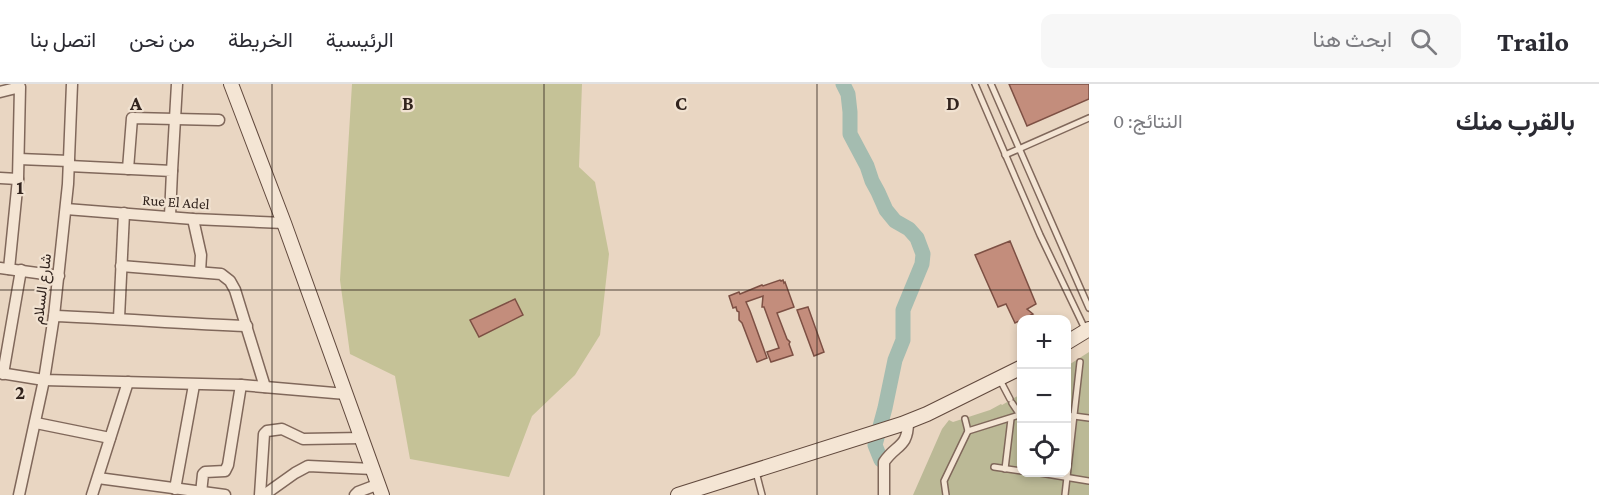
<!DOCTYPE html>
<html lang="ar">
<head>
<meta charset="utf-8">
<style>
  :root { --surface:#fff; --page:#f7f7f7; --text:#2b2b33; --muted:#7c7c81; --line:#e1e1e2 }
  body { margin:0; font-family:"Crimson Pro",Vazirmatn,serif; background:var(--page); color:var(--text); direction:rtl }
  .controls { position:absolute; right:18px; bottom:18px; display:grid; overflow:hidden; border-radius:12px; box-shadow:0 3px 9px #0003 }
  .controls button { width:54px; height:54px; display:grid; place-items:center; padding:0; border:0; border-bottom:2px solid var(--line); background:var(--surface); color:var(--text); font:30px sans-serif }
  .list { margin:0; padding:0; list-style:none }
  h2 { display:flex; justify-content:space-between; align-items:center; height:78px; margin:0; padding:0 24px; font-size:26px }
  h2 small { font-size:20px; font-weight:400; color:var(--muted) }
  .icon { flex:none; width:33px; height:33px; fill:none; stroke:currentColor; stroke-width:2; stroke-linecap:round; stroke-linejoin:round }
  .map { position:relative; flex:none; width:1089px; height:411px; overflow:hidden; direction:ltr }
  header { display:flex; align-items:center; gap:36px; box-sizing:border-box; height:84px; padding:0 30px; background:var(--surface); border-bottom:2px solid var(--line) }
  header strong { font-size:28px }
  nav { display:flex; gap:33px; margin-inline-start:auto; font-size:21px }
  .search { width:420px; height:54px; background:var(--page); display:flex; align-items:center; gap:15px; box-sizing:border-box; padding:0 21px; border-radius:12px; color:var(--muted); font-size:22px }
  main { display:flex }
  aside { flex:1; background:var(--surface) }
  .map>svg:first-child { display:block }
  .green { fill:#c5c297 }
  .cemetery { fill:#bbb996 }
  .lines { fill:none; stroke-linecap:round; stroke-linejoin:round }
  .river { stroke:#a4bcb0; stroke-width:15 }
  .building { fill:#c38d7c; stroke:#7d5044; stroke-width:1.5 }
  .lane-casing { stroke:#80685b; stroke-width:8 }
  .street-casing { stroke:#80685b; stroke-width:13 }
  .secondary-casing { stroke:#624a3e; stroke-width:16 }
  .lane { stroke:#f4e5d4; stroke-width:5 }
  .street { stroke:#f4e5d4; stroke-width:10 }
  .secondary { stroke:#f4e5d4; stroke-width:14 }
  .grid { fill:none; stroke:#32241e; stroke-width:1.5; stroke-opacity:0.55 }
  .labels { text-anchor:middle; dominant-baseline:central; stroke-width:4.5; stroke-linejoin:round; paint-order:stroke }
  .street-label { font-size:15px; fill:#32241e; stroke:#f1e2d1 }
  .grid-label { font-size:20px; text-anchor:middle; font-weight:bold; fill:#32241e; stroke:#f1e2d1; stroke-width:4.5; stroke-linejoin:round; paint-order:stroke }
</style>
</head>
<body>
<header>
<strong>Trailo</strong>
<div class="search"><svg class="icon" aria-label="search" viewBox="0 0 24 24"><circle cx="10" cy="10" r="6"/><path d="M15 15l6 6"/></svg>ابحث هنا</div>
<nav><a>الرئيسية</a><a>الخريطة</a><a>من نحن</a><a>اتصل بنا</a></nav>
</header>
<main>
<aside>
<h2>بالقرب منك<small>النتائج: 0</small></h2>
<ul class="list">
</ul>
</aside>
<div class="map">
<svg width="1089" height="411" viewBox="0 0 1089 411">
  <rect width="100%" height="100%" fill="#e9d6c2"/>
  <path class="green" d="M352,0H582L579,83L595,98L609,170L600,251L575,291L532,332L509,393L410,375L395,292L350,270L340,196Z"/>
  <path class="cemetery" d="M1089,268V411H913L942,345L949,336L953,338L990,326L1001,320L1002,321L1021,310L1022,388H1066L1067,282Z"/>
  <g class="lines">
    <path class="river" d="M843,0L848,10L850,28V50L867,82L872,97L878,108L886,126L895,137L909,145L917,154L923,170L922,180L903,226V256L895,276L885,324L875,361L881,376"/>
  </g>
  <g class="building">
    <path d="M1009,0H1089V15L1027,42Z"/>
    <path d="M1010,157L1036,220L1027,225L1033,230L1015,239L1006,220L998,223L975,171Z"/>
    <path d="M780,196L781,197L783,196L784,199L785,198L794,223L777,229L787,255L790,258L789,260L793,271L771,278L767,268L779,264L764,223H762L763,212L746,218L750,227L767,274L757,278L742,239L739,236V228L737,227L736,223L733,224L729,212L739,208L740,210L762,201L763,202Z"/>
    <path d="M515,215L523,231L479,253L470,236Z"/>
    <path d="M808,223L824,268L814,272L797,226Z"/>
  </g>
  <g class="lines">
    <g class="lane-casing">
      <g id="lane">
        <path d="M975,0L1040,151L1086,247"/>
        <path d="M991,0L1089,224"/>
        <path d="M1005,71L1089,34"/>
        <path d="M1000,296L1010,315"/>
        <path d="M1012,319L1022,334"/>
        <path d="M1066,331L1089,334"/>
        <path d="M968,347L1019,331"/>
        <path d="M994,383L1022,387"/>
        <path d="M1005,385L1011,335"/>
        <path d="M756,388L762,411"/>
        <path d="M1034,388L1089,397"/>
        <path d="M1063,388L1067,393L1065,411"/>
        <path d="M1067,393L1080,278"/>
        <path d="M946,411L944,397L968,347L965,335"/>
      </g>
    </g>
    <g class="street-casing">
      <g id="street">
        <path d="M0,8L20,3L18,95L9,185"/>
        <path d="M19,75L69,77"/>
        <path d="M69,82L172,87L170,132"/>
        <path d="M128,85L132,34L219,36"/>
        <path d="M172,87L177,0"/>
        <path d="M0,94L18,95"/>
        <path d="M66,125L193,135L284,139"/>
        <path d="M193,135L201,171L200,188"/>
        <path d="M121,182L221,190L230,197L235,206L265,303"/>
        <path d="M0,184L59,192"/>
        <path d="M54,232C118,234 182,240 247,242"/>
        <path d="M119,234L124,129"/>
        <path d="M0,289L44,296L241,301L346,310"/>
        <path d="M3,290L21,186"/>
        <path d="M36,339L110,354"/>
        <path d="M98,394L225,411"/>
        <path d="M175,405L194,301"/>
        <path d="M201,409L203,390L205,388L225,387L228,381L241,301"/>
        <path d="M19,411L44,296L54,232L68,100L72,0"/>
        <path d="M92,411L128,298"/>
        <path d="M260,411L264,350L267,347L282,345L303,355L362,354"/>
        <path d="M264,411L295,389L308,382L373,385"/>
        <path d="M355,411L358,408L379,400"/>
        <path d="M884,411V378C896,360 908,364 908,338"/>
      </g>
    </g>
    <g class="secondary-casing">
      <g id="secondary">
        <path d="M231,0L284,139L382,411"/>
        <path d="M1066,259L1089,245"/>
        <path d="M678,411L902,340L927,330L1022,283"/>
      </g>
    </g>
    <use href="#lane" class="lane"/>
    <use href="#street" class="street"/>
    <use href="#secondary" class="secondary"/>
  </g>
  <path class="grid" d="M272,0V411M544,0V411M817,0V411M0,206H1089"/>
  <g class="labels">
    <g class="street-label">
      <text transform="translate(176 118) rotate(4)">Rue El Adel</text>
      <text transform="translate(42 205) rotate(-83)">شارع السلام</text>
    </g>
  </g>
  <g class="grid-label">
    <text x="136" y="26">A</text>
    <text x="408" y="26">B</text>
    <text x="681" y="26">C</text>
    <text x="953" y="26">D</text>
    <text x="20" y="110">1</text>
    <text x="20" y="315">2</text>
  </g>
</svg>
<div class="controls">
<button>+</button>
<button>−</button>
<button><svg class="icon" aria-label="locate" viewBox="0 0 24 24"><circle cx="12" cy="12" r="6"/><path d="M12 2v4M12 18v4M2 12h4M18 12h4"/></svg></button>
</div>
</div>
</main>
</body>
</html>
